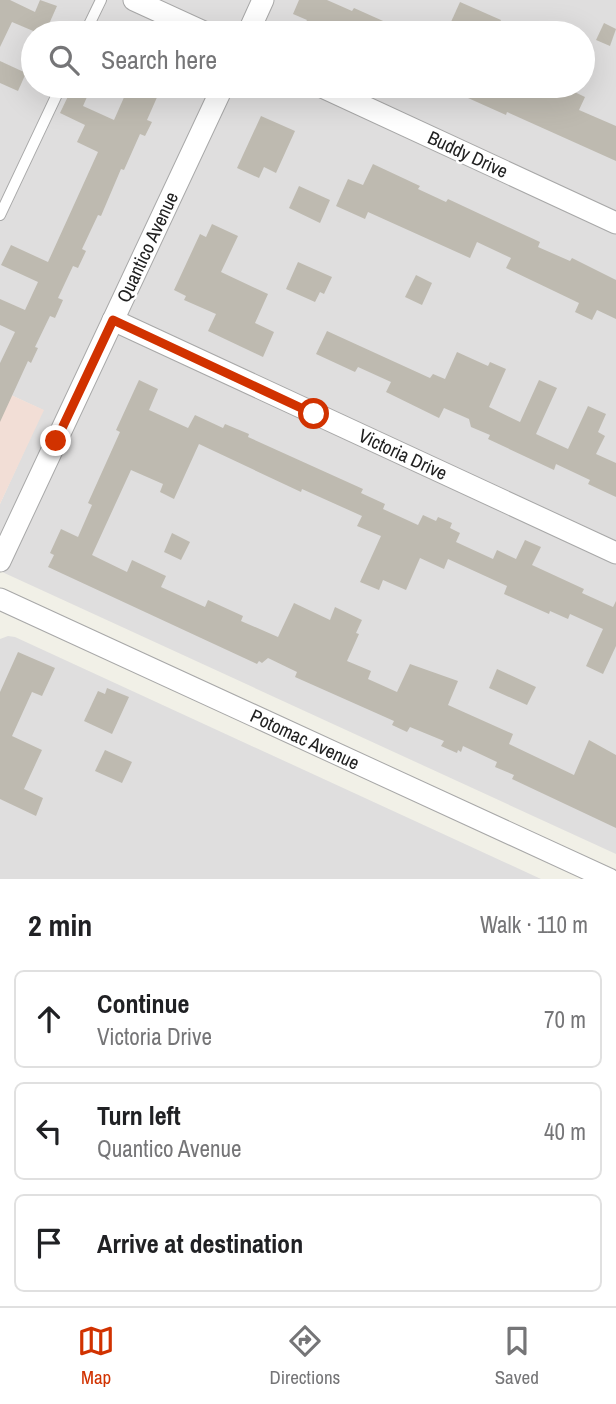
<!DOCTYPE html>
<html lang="en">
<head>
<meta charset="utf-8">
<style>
  :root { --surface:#fff; --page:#f2f2f2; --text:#202124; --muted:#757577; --line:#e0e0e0; --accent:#d13200 }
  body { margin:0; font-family:"Archivo Narrow",sans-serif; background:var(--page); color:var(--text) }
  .stop { position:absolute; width:21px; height:21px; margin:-16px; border:5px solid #d13200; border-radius:50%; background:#fff }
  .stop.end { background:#d13200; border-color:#fff; box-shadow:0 2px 7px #0008 }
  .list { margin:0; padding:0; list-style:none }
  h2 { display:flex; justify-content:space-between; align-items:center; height:91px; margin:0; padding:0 28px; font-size:30px }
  h2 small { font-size:23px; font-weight:400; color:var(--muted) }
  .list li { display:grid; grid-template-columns:46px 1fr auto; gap:21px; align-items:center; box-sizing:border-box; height:98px; margin:0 14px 14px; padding:0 14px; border:2px solid var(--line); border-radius:10px }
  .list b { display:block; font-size:26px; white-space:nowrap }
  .list p { margin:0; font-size:23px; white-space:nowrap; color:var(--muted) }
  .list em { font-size:23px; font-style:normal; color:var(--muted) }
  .icon { flex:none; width:38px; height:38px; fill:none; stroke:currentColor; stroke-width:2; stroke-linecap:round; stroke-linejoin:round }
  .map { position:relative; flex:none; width:616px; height:879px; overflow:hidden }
  .search { position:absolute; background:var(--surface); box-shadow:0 7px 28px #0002; left:21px; right:21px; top:21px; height:77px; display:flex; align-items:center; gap:18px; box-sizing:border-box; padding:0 24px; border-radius:38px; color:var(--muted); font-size:26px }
  .sheet { height:427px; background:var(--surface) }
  nav { display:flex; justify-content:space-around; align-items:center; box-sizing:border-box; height:98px; border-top:2px solid var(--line); background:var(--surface); font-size:19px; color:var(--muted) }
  nav a { display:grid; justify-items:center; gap:4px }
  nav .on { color:var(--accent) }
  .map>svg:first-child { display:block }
  .residential { fill:#dfdede; fill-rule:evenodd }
  .commercial { fill:#f2ded6 }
  .building { fill:#bebab0 }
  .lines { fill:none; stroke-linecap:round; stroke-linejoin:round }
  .service-casing { stroke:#a8a8a8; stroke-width:12 }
  .minor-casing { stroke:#a8a8a8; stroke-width:23 }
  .service { stroke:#fff; stroke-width:10 }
  .minor { stroke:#fff; stroke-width:21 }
  .route { stroke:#d13200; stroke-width:9 }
  .labels { text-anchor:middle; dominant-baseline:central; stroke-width:5; stroke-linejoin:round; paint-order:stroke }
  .street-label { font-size:19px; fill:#212121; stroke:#fff }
</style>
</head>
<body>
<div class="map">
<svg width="616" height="879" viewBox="0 0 616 879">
  <rect width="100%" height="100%" fill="#f1f0e7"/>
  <g class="residential">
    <path d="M0,0H616V854L0,571V504L43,410L0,390ZM33,33H583V86H33Z"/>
    <path d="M8,636L15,637L541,879H0V639Z"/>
  </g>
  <path class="commercial" d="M0,390L44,410L0,504Z"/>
  <g class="building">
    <path d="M0,0H10L35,12L40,0L57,6L45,33H38L12,22L0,47Z"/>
    <path d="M299,0H327L352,11L354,8L410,33H316L303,27L307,20L293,14Z"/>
    <path d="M460,2L501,20L495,33H446Z"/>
    <path d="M604,23L616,29L610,46L596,40Z"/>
    <path d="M0,61L26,73L18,91L0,83Z"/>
    <path d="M129,86H162L147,120L152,122L145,136L140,134L124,170L121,169L101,216L98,215L82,249L86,251L78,268L73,266L58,298L63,300L55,318L50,316L35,347L38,348L31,363L28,361L0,422V363L15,332L0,325V299L25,310L38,282L1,265L11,245L48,262L98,152L77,142L85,125L60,113L71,90L87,97L83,106L114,120Z"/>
    <path d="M474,86H562L585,97L579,110L616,126V161L507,112L506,115L468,98Z"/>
    <path d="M261,116L295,131L276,173L264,167L259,178L237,168Z"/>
    <path d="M373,164L420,186L418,189L446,202L448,199L540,242L538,247L570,261L572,258L616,280V319L597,310L592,320L575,312L579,303L506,268L511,258L477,242L470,258L368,212L365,219L336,206L348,179L363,185Z"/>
    <path d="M299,186L330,200L320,223L289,208Z"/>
    <path d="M212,224L238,236L221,272L268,294L255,323L274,332L263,357L208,331L216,314L184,300L186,296L174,290L200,234L206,237Z"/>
    <path d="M298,262L332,277L324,294L320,292L315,302L286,289Z"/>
    <path d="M416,275L432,283L422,305L405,297Z"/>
    <path d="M327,331L430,378L433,374L445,379L457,352L488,366L490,362L506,369L489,407L520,422L539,380L557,388L536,434L568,449L588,406L606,414L598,432L605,436L596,454L616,463V497L588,484L590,480L556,464L554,470L488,439L490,435L471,427L469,419L444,408L439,418L386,392L391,382L358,367L355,372L316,354Z"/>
    <path d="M139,380L158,389L149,410L188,428L195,415L223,428L225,424L249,434L248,437L363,489L361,493L385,504L383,509L418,525L423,515L436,521L438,517L452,523L450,528L460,533L456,542L493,559L497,550L516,559L525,540L541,547L532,565L584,589L582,593L613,607L616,601V646L603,674L586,666L603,629L570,614L568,619L550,611L549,614L504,594L507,586L448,559L444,569L420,558L406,590L383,580L379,590L360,582L381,536L357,526L362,516L302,489L301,492L199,444L174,499L160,492L163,484L131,470L92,555L127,572L132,560L166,576L161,587L205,607L208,600L243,616L241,621L278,637L294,603L330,620L335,607L362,620L356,633L359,634L347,661L371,671L368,679L397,692L410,664L458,681L448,705L513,734L509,744L574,775L589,740L616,755V828L512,779L514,775L495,767L497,762L463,746L461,752L458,750L457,753L441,746L444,741L410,727L407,732L392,725L394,721L295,677L297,672L268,658L262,663L259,661L257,664L48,567L54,555L50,553L61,529L78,537L92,505L88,503L120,432L116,430Z"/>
    <path d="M172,533L190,542L181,560L164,552Z"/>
    <path d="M18,652L55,668L42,696L32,692L12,736L42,750L24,789L43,798L36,816L0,799V692Z"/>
    <path d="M497,669L536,687L527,705L489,688Z"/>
    <path d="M107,688L129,697L112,734L84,721L98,691L105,694Z"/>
    <path d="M105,750L132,762L122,783L95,771Z"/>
  </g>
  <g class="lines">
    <g class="service-casing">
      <g id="service">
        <path d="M85,33L101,0"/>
        <path d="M0,215L61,86"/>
      </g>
    </g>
    <g class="minor-casing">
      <g id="minor">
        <path d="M134,0L206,33"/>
        <path d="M248,33L263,0"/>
        <path d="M320,86L616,223"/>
        <path d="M113,320L616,553"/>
        <path d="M0,561L223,86"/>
        <path d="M0,599L609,879"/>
      </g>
    </g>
    <use href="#service" class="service"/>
    <use href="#minor" class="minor"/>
  </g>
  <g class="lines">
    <path class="route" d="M56,441L113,320L314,414"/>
  </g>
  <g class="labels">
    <g class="street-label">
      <text transform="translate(468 154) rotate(25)">Buddy Drive</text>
      <text transform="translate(147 247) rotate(-65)">Quantico Avenue</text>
      <text transform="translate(403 454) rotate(25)">Victoria Drive</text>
      <text transform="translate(305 739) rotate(25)">Potomac Avenue</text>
    </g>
  </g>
</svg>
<div class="stop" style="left:314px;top:414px"></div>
<div class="stop end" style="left:56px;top:441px"></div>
<div class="search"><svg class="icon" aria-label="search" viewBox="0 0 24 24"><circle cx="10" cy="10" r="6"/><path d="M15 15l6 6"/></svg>Search here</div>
</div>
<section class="sheet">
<h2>2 min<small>Walk · 110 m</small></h2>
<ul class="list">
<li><svg class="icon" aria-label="ahead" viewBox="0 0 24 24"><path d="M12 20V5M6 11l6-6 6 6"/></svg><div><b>Continue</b><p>Victoria Drive</p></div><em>70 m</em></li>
<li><svg class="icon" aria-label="left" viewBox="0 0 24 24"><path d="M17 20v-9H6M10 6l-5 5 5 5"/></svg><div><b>Turn left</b><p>Quantico Avenue</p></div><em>40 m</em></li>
<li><svg class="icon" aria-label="arrive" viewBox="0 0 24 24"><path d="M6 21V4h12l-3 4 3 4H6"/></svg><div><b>Arrive at destination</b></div></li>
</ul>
</section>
<nav>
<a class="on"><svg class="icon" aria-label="map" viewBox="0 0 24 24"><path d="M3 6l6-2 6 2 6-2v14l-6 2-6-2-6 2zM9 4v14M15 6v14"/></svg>Map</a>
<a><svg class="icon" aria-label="directions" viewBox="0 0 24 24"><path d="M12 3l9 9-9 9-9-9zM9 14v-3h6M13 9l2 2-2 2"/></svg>Directions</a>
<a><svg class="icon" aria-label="saved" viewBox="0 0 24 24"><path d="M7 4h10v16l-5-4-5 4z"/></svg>Saved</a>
</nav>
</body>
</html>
